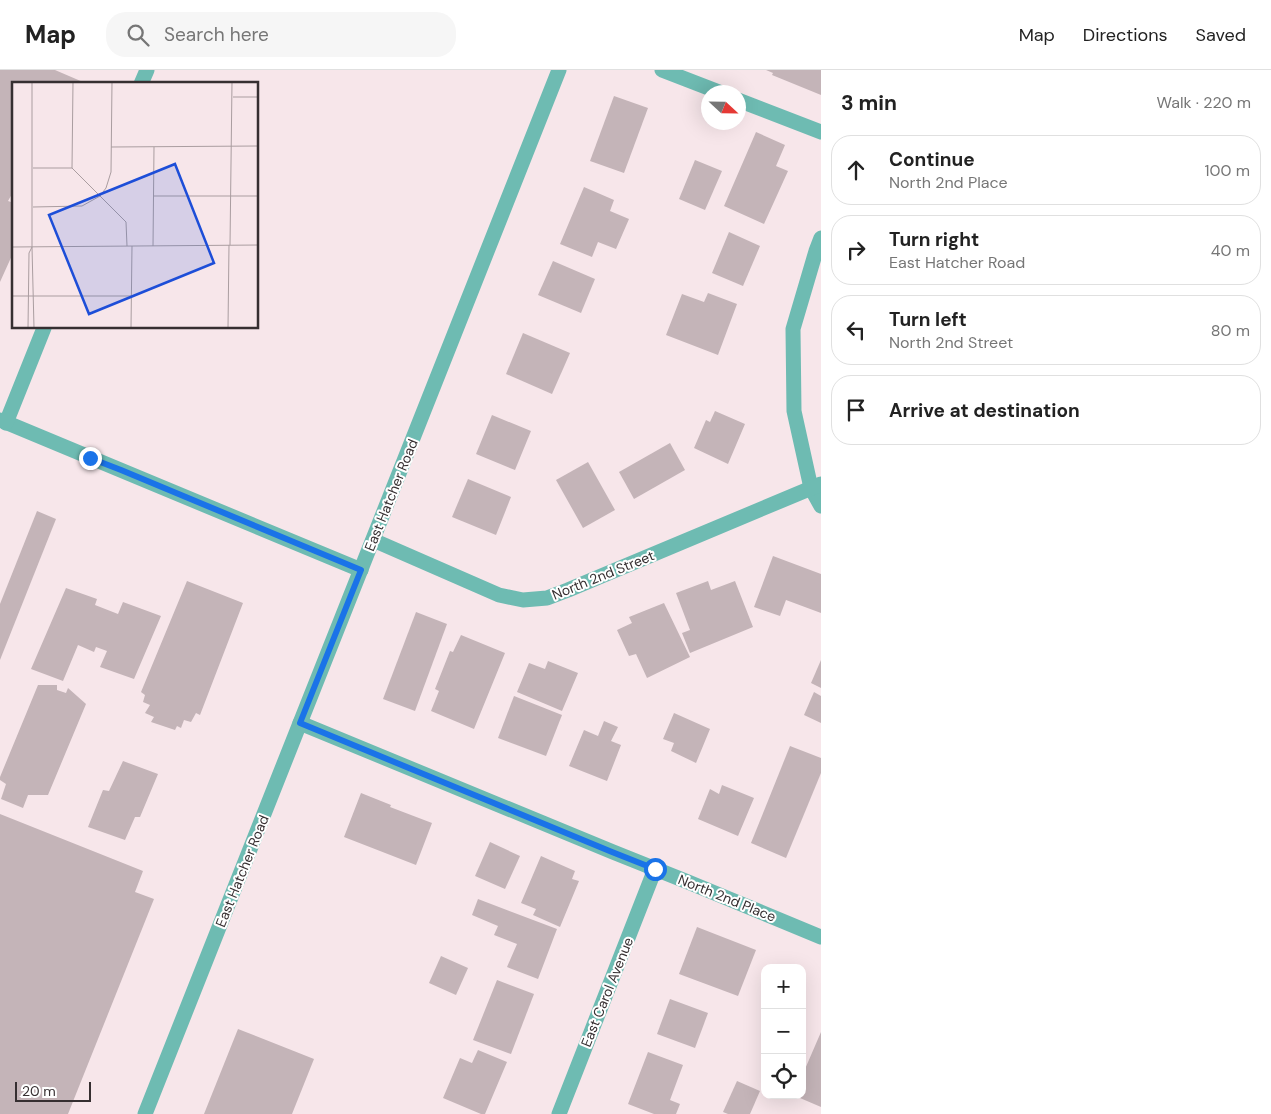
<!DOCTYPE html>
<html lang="en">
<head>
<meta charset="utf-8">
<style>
  :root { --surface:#fff; --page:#f6f6f6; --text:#222; --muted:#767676; --line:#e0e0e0 }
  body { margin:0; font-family:"DM Sans",sans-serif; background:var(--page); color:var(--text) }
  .controls { position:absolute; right:15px; bottom:15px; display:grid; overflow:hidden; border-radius:10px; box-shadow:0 5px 20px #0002 }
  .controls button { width:45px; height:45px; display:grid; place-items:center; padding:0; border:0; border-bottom:1px solid var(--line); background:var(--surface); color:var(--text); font:25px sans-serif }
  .compass { position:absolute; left:701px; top:15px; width:45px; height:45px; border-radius:50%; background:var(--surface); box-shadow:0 5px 20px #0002; rotate:112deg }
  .scale { position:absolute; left:15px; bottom:12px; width:76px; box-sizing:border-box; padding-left:5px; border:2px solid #362f31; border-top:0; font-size:14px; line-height:18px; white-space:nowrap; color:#362f31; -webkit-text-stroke:4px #fff; paint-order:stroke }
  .stop { position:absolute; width:15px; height:15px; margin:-11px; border:4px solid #1a73e8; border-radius:50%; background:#fff }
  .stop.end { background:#1a73e8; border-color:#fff; box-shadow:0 1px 5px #0008 }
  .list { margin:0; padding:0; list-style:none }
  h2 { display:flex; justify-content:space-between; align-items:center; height:65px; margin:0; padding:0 20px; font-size:21px }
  h2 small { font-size:16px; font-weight:400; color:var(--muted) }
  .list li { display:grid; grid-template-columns:32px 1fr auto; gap:15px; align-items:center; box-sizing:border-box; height:70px; margin:0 10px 10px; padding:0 10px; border:1px solid var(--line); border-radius:20px }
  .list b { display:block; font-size:19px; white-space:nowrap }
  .list p { margin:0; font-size:16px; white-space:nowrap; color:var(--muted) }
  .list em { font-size:16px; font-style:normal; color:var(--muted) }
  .icon { flex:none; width:28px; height:28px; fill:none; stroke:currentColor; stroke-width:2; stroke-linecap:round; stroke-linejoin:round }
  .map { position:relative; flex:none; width:821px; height:1044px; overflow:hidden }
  header { display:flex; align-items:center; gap:30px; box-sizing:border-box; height:70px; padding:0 25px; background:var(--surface); border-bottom:1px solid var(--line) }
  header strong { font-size:24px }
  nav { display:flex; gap:28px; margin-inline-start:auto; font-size:18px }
  .search { width:350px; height:45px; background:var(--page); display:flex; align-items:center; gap:12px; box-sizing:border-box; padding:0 18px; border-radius:20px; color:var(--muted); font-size:19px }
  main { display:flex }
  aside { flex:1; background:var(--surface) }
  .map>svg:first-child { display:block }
  .building { fill:#c4b4b8 }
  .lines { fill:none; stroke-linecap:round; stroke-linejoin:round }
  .service { stroke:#6ebbb2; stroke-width:15 }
  .minor { stroke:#6ebbb2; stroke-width:15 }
  .tertiary { stroke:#6ebbb2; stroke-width:15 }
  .route { stroke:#1a73e8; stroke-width:6 }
  .labels { text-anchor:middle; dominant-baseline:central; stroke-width:4; stroke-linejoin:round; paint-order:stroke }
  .street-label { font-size:14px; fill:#362f31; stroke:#fff }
  .inset-road { fill:none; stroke:#aa9da0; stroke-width:1 }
  .view { fill:#1d4ed8; fill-opacity:0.15; stroke:#1d4ed8; stroke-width:2.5 }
  .inset-edge { fill:none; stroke:#362f31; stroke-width:2.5 }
</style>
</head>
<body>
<header>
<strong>Map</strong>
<div class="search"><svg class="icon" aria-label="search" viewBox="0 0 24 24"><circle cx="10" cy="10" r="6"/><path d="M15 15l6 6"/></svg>Search here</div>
<nav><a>Map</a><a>Directions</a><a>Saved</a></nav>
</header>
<main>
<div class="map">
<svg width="821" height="1044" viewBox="0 0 821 1044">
  <rect width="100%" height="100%" fill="#f7e6ea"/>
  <g class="building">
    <path d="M0,0H55L83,12L82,14H14V125L12,124L8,131L14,133V181L0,212Z"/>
    <path d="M766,0H821V25L772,5L773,3Z"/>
    <path d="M614,26L648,38L624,103L590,91Z"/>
    <path d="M756,62L785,75L776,96L788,101L764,154L724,136Z"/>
    <path d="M695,90L722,101L705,140L679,129Z"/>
    <path d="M584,117L614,130L610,141L629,149L616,179L598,172L592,187L560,174Z"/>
    <path d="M729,162L760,176L743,216L712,203Z"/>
    <path d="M553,191L595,209L581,243L538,225Z"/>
    <path d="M708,223L737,234L718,285L666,265L682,224L704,232Z"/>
    <path d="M523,263L570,283L552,324L506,304Z"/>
    <path d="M715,341L745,354L728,394L694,378L706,350L710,352Z"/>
    <path d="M492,345L531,361L515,400L476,384Z"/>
    <path d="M670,373L685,400L634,429L619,402Z"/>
    <path d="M588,392L615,440L583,458L556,410Z"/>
    <path d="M468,409L511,427L496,465L452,447Z"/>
    <path d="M37,441L56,449L0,590V534Z"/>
    <path d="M773,486L821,504V543L786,530L780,546L754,537Z"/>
    <path d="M187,511L243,533L200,645L196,643L191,652L184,650L181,658L177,656L175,660L151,652L154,647L145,643L150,635L143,632L145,625L141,622Z"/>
    <path d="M708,511L711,520L735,511L753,557L690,583L682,563L690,560L676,523Z"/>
    <path d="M66,518L97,529L95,535L118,544L123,532L161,546L134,609L100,597L107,581L96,577L94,582L78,575L63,611L31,599Z"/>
    <path d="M664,533L690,587L647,608L636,584L629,586L617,560L632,553L629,547Z"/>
    <path d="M416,542L447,554L415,641L383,629Z"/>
    <path d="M461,565L505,583L474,659L431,641L439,621L435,619L450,581L453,582Z"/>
    <path d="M821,590V618L811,613Z"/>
    <path d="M548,591L578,603L562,641L517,622L529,593L545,599Z"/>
    <path d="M38,615H57V620L66,623L68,618L86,634L48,725H28L23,738L1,729L6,714L0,710V707Z"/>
    <path d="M814,622L821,626V653L804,645Z"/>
    <path d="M514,626L562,645L546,686L498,668Z"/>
    <path d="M674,643L710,659L696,693L671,681L674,673L663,669Z"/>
    <path d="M604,651L618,657L611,671L621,675L607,711L569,696L584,660L598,666Z"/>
    <path d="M790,676L821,688V703L786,788L751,773Z"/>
    <path d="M123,691L158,704L140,747H135L125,770L88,757L103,720L109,721Z"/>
    <path d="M722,715L754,728L738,766L698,749L710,719L719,724Z"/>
    <path d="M361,723L391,735L390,737L432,753L416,795L344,767Z"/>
    <path d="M0,744L143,801L135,822L154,829L68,1044H0Z"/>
    <path d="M490,772L520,786L505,819L475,806Z"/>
    <path d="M541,786L575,801L572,809L579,811L560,857L533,845L536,839L521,833Z"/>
    <path d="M478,829L557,859L538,909L507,897L517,874L494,865L498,856L472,845Z"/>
    <path d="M697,857L756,880L738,926L679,904Z"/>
    <path d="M441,886L468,898L456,925L429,913Z"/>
    <path d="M497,910L534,924L511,984L473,970Z"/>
    <path d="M670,929L708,943L695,978L657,964Z"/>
    <path d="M238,959L314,989L292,1044H204Z"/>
    <path d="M821,962V1037L793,1025H802V1006Z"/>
    <path d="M478,980L507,992L485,1044H481L443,1028L460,988L472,993Z"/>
    <path d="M648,982L683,995L670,1030L680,1034L676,1044H654L628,1034Z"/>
    <path d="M737,1011L760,1021L750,1044H728L723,1042Z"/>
  </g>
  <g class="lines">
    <g class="service">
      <path d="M662,0L719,22"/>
      <path d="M738,30L821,62"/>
    </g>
    <g class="minor">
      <path d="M141,14L147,0"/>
      <path d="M821,168L816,181L793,259L794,341L811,418L821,436"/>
      <path d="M0,350L361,500"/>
      <path d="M6,353L44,258"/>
      <path d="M373,470L499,525L523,530L547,528L568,520L821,414"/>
      <path d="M300,653L613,782L688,812L821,867"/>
      <path d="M559,1044L655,799"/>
    </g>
    <path class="tertiary" d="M145,1044L559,0"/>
  </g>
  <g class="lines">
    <path class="route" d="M90,388L121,400L361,500L300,653L612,782L655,799"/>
  </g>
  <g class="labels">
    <g class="street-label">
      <text transform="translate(391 425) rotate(-68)">East Hatcher Road</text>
      <text transform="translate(603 505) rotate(-22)">North 2nd Street</text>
      <text transform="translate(242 801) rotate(-68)">East Hatcher Road</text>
      <text transform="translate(727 828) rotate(22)">North 2nd Place</text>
      <text transform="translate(607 922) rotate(-68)">East Carol Avenue</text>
    </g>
  </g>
  <g transform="translate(12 12)">
    <rect width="246" height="246" fill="#f7e6ea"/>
    <path class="inset-road" d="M20,0V165M221,15H247M99,65L247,64M21,86H60L114,140L115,164M60,86L61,0M141,114H247M21,125L70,124L88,114L94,106L99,90L100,0M218,163L220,0M141,164L142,65M0,165L247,163M20,165L22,246M0,214H119M16,246L17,171L20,165M119,246L120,164M216,246L217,163"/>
    <path class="view" d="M163,82L202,181L77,232L37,133Z"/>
    <rect width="246" height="246" class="inset-edge"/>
  </g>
</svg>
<div class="controls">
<button>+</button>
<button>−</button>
<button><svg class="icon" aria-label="locate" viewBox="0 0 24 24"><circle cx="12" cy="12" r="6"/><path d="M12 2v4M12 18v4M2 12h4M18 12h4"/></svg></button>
</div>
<svg class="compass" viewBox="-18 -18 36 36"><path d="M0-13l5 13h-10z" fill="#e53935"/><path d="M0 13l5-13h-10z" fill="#767676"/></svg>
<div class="scale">20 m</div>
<div class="stop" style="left:655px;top:799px"></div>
<div class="stop end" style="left:90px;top:388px"></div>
</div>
<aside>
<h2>3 min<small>Walk · 220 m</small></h2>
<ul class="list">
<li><svg class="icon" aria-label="ahead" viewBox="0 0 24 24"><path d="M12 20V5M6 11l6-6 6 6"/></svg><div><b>Continue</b><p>North 2nd Place</p></div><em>100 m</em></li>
<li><svg class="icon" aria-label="right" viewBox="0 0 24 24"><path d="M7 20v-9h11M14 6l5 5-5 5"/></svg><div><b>Turn right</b><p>East Hatcher Road</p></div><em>40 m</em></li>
<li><svg class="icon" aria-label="left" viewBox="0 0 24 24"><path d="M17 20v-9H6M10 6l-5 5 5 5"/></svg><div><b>Turn left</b><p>North 2nd Street</p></div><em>80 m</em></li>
<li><svg class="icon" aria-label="arrive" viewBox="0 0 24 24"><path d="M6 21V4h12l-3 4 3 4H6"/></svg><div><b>Arrive at destination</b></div></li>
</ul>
</aside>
</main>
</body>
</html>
